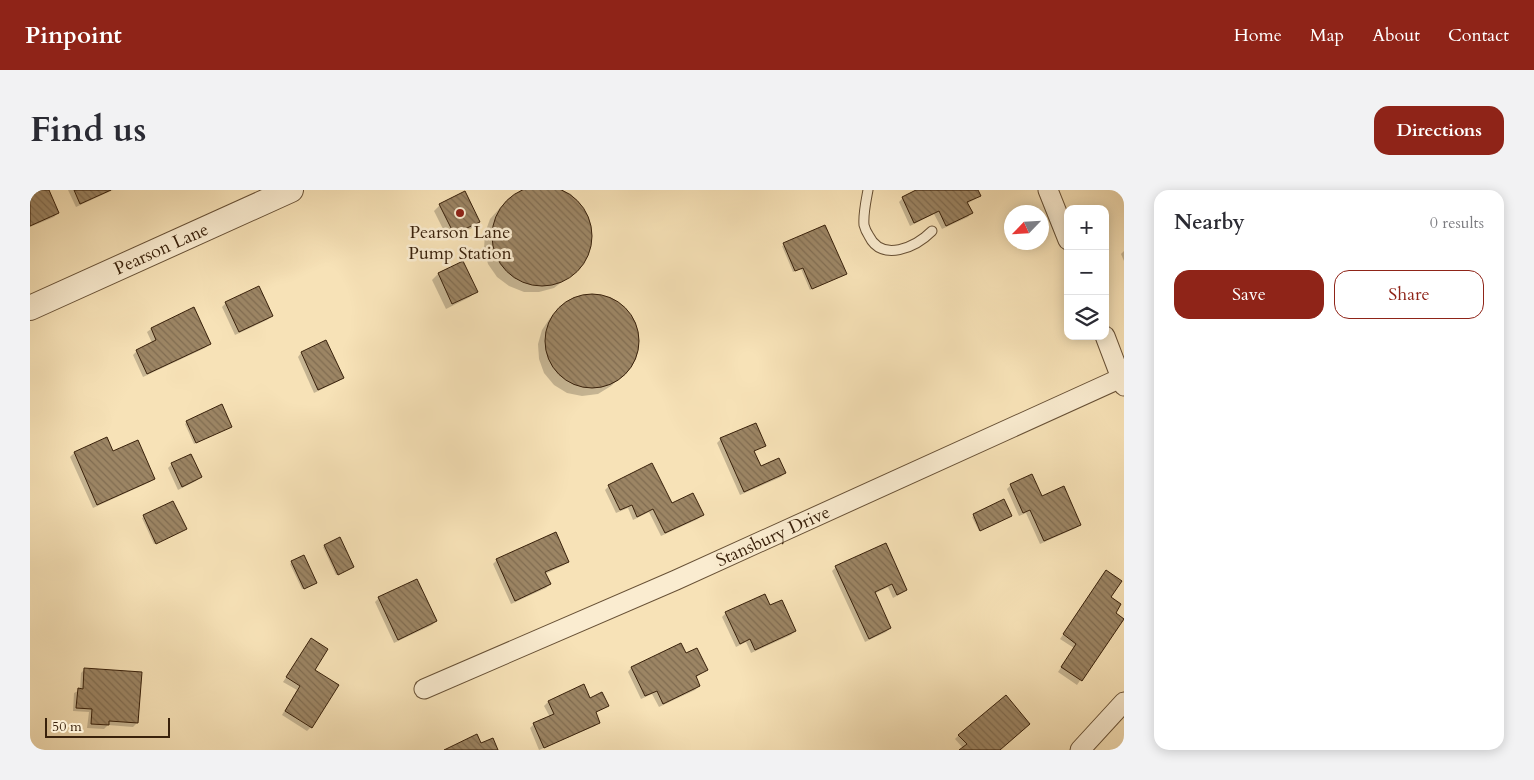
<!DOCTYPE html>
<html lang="en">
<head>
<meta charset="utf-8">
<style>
  :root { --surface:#fff; --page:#f2f2f3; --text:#2b2b33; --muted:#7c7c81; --line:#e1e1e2; --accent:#8f2418 }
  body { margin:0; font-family:Cardo,serif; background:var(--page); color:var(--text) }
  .controls { position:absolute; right:15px; top:15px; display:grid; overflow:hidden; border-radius:10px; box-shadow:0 2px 12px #0003 }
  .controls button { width:45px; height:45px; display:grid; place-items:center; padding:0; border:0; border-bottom:1px solid var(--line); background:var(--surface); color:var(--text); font:25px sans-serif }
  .compass { position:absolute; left:974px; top:15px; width:45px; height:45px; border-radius:50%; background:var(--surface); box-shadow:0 2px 12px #0003; rotate:245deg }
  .scale { position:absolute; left:15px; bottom:12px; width:125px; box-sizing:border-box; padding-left:5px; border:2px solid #39210b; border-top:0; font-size:14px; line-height:18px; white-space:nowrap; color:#39210b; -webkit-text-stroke:4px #faecd0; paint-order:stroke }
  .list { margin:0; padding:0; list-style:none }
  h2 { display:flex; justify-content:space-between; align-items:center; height:65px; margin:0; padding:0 20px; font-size:21px }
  h2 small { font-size:16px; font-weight:400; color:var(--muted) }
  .actions { display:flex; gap:10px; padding:15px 20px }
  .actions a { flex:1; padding:11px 0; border:1px solid var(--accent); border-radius:15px; text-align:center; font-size:18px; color:var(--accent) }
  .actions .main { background:var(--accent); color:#fff }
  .icon { flex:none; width:28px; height:28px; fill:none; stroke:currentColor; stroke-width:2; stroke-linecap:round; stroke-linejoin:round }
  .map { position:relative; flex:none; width:1094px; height:560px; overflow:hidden; border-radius:15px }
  header { display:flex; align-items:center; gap:30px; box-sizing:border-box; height:70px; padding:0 25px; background:var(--accent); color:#fff }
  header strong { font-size:24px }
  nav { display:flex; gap:28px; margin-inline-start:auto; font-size:18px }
  .intro { display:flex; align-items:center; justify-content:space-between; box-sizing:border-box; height:120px; padding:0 30px }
  h1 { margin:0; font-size:35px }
  .button { padding:12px 22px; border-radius:15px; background:var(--accent); color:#fff; font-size:18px; font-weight:700 }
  main { display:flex; gap:30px; padding:0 30px }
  aside { flex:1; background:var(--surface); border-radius:15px; box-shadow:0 2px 12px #0003 }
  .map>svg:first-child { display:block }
  .shadow { fill:#0003 }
  .building { fill:url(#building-back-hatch); stroke:#39210b }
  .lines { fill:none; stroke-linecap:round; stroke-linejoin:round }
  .service-casing { stroke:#685136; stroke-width:11 }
  .minor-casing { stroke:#685136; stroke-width:21 }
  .tertiary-casing { stroke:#685136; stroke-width:26 }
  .service { stroke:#faecd0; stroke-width:9 }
  .minor { stroke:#faecd0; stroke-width:19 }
  .tertiary { stroke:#faecd0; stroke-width:24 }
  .poi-dot { fill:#8f2418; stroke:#faecd0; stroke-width:2 }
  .labels { text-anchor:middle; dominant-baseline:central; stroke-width:5; stroke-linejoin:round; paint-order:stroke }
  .poi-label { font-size:18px; fill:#39210b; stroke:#faecd0 }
  .street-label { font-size:18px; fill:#39210b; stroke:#faecd0 }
</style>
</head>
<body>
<header>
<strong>Pinpoint</strong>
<nav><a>Home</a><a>Map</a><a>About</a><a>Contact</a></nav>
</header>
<div class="intro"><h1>Find us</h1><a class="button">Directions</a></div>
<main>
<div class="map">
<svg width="1094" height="560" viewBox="0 0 1094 560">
  <defs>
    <pattern id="building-back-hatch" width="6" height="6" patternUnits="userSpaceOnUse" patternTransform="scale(1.25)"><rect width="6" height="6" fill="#9c8564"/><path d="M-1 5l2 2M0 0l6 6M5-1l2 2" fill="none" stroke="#806c51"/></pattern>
  </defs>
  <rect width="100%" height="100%" fill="#f7e2b7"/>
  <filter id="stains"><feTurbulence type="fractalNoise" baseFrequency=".004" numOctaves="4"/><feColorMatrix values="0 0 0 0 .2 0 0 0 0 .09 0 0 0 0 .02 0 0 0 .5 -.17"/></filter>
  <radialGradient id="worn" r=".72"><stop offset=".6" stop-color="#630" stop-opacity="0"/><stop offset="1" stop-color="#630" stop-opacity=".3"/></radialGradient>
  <g class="shadow">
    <path d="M0,0H17L28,23L24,27L0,37Z"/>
    <path d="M38,0H83L46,17Z"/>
    <path d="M491,0H532L541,4L553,17L560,32L561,49L557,66L547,80L524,98L509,102H494L479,96L467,87L458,74L454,59L455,43L460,29L479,8Z"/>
    <path d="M889,0H947L950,6L937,14L941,23L938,27L912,39L904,24L880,36L869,12L873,8Z"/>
    <path d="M410,15L448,32L442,38L418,49L404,21Z"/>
    <path d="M795,36L815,84L780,100L771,79L763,82L752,56Z"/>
    <path d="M1094,61V71L1091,64Z"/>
    <path d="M408,84L446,101L440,107L416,119L402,90Z"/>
    <path d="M554,105H569L584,110L596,119L604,132L608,147L607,163L601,177L590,188L581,196L568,204L552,206L537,203L524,195L514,183L509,169L508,154L512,140L520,128L540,110Z"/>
    <path d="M196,113L241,126L237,130L205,145L192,117Z"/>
    <path d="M121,139L179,154L175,158L113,187L103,165L107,161L122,153L117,142Z"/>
    <path d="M296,152L312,187L309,191L284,203L268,167L271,163Z"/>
    <path d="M157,232L199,238L164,254L155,234Z"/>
    <path d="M76,249L82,262L124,289L120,292L63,318L40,267L44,263Z"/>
    <path d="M691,249L734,255L723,262L730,278L755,283L751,287L710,305L687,253Z"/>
    <path d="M142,274L170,287L166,291L148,300L138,278Z"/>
    <path d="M981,295L1011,308L1050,334L1046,338L1010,354L996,323L989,326L977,299Z"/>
    <path d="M579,296L641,315L672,325L668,329L631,346L619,322L603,330L598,318L586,323L575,300Z"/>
    <path d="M974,311L979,327L949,341L942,327Z"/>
    <path d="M143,313L155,339L124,354L112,328Z"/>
    <path d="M855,354L876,399L872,403L863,408L858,397L844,404L860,438L856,442L835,452L802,381L806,377Z"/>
    <path d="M295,356L323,377L306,385L293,357Z"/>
    <path d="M467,370L538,371L534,375L515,384L520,394L516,398L481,414L463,374Z"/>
    <path d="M262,372L284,394L272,399L260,374Z"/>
    <path d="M1073,385L1084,423L1092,429L1047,495L1028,482L1044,458L1030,449Z"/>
    <path d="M349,408L406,431L402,435L364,453L345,412Z"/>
    <path d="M739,417L765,441L761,445L721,463L716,452L706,457L692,427L696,423Z"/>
    <path d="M281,450L283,480L281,537L277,541L252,525L267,500L253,492Z"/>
    <path d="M655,465L676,480L665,488L669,496L665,500L629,517L622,504L611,509L598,482L601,478Z"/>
    <path d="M55,479L107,533L103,537L78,535L74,539L57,538L59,522L43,521L44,503L50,500L51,483Z"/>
    <path d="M554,496L560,510L577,516L565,523L569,532L565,536L509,560L500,538L504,534L520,527L514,516L518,512Z"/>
    <path d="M929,545L969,560H931L933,558L925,549Z"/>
  </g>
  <g class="building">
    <circle cx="512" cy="46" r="50"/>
    <path d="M0,0H19L29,23L0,36Z"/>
    <path d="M44,0H81L50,14Z"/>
    <path d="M886,0H948L951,6L937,12L943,23L916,36L909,21L884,33L872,7Z"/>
    <path d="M435,1L450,32L424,44L409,14Z"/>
    <path d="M795,35L817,84L782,99L773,78L765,81L753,53Z"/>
    <path d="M433,71L448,102L422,114L408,83Z"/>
    <path d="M229,96L243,126L209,142L195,112Z"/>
    <circle cx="562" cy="151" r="47"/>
    <path d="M164,117L181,154L117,184L106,160L126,150L121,138Z"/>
    <path d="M296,150L314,188L288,200L271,162Z"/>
    <path d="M192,214L202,237L166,253L156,231Z"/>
    <path d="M726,233L736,256L724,261L731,276L749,268L756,283L714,302L690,248Z"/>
    <path d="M77,247L83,261L108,250L125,289L67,315L44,262Z"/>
    <path d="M161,264L172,287L152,297L141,273Z"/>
    <path d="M622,273L642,313L663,303L674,325L635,343L623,319L607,327L602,315L590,320L578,295Z"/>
    <path d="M1002,284L1012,306L1034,296L1051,335L1014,351L1000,320L993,323L980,294Z"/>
    <path d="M974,309L982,326L950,341L943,324Z"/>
    <path d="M143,311L157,339L126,354L113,325Z"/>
    <path d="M526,342L539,372L515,382L521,394L485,411L466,369Z"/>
    <path d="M310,347L324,377L308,385L294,355Z"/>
    <path d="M856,353L877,400L867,405L862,394L845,402L861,438L839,449L805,376Z"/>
    <path d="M274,365L287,393L274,399L261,371Z"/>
    <path d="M1076,380L1092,391L1081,407L1091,414L1086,423L1094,429L1052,491L1031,477L1046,454L1033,444Z"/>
    <path d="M387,389L407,431L368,450L348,407Z"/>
    <path d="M735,404L740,415L752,410L766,441L725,460L720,449L710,454L695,422Z"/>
    <path d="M281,448L298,459L285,480L309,495L282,538L255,521L270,496L256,487Z"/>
    <path d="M651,453L656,463L667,458L678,480L666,486L670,496L633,514L627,501L615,506L601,477Z"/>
    <path d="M54,478L112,482L108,533L79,531V535L61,534L62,519L46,518L48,498L53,499Z"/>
    <path d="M554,494L560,508L572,502L579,516L566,522L570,533L514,558L503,533L524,524L518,511Z"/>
    <path d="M976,505L1000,534L970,560H929L937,554L928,545Z"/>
    <path d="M447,544L451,553L463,548L468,560H414Z"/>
  </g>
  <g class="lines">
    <g class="service-casing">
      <path id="service" d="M838,0C836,11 833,24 834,35C835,39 837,43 839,46C852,73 886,57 902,41"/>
    </g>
    <g class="minor-casing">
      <g id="minor">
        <path d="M1018,0L1038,50"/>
        <path d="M1075,146L1094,196"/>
        <path id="s1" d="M394,499L646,390L1091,188"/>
        <path d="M1050,560L1094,512"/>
      </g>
    </g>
    <g class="tertiary-casing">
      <g id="tertiary">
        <path id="s2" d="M0,118L261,0"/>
      </g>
    </g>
    <use href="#service" class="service"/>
    <use href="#minor" class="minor"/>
    <use href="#tertiary" class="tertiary"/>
  </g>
  <circle class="poi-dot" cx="430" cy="23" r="5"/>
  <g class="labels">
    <g class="poi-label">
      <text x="430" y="42">Pearson Lane<tspan x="430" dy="21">Pump Station</tspan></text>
    </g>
    <g class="street-label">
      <text stroke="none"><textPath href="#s2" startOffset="144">Pearson Lane</textPath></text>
      <text stroke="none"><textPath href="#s1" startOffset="381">Stansbury Drive</textPath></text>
    </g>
  </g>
  <rect width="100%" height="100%" filter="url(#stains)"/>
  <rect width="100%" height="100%" fill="url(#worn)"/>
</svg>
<div class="controls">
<button>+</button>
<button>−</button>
<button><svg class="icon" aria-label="layers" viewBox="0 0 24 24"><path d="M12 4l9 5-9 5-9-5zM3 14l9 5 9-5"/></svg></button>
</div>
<svg class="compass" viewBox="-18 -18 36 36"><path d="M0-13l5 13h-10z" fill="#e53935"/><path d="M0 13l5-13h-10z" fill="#7c7c81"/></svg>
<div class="scale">50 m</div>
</div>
<aside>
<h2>Nearby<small>0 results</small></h2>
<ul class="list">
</ul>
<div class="actions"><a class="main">Save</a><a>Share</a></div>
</aside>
</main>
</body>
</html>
